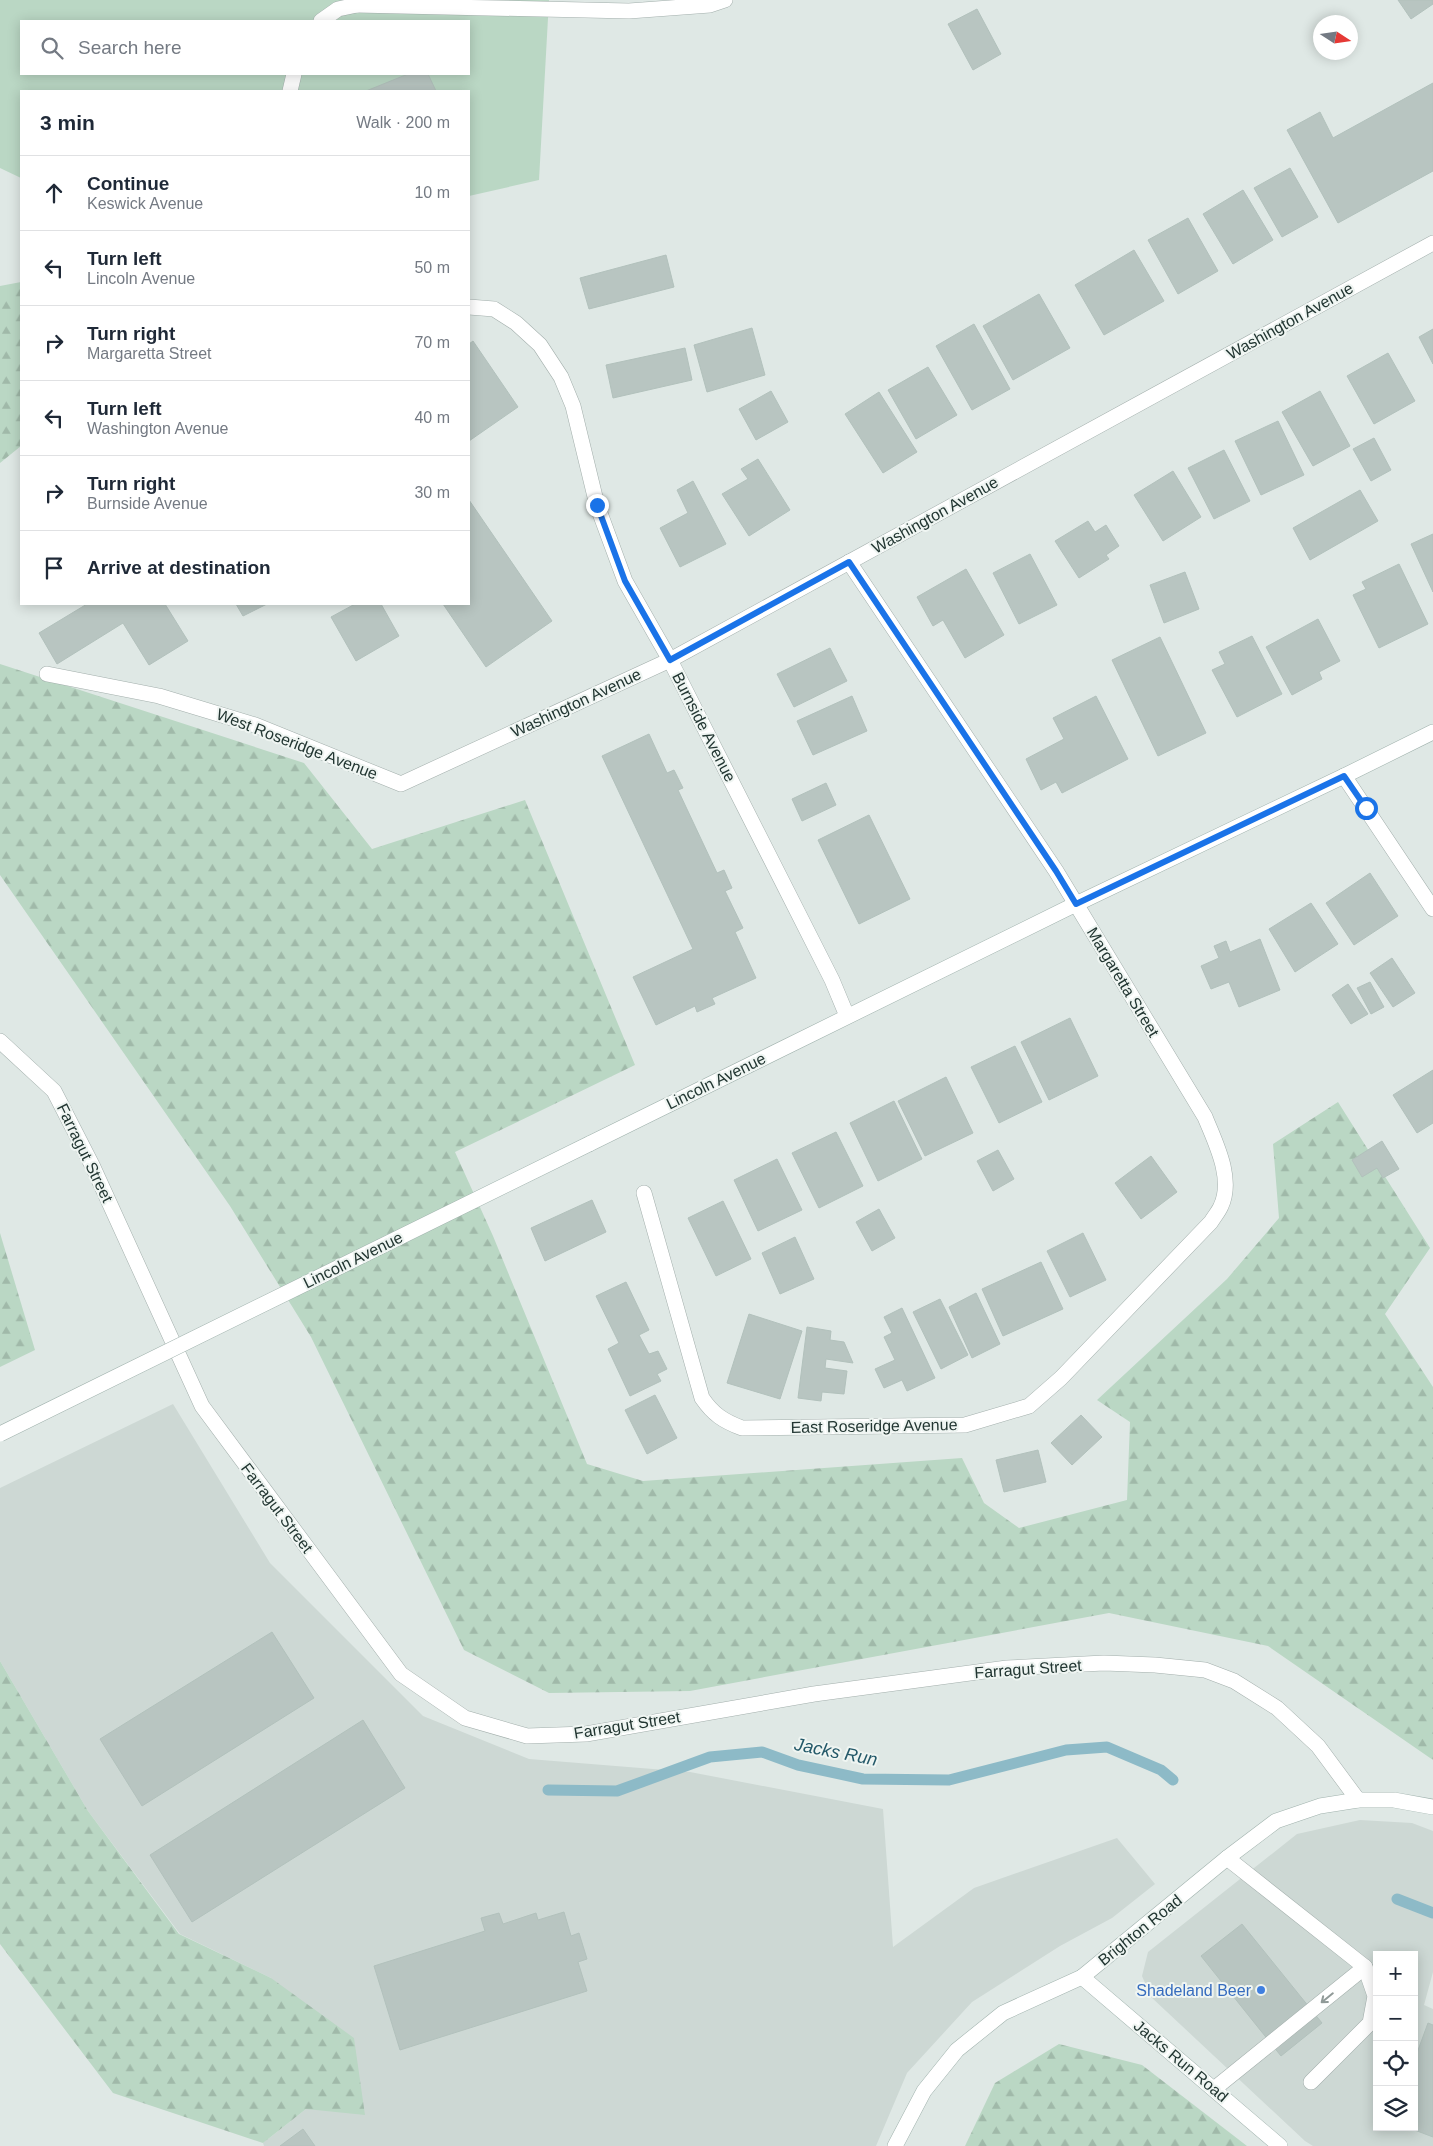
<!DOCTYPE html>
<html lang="en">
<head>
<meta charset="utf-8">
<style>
  :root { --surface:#fff; --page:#f2f2f3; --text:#1f2937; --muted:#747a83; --line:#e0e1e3 }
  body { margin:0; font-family:Helvetica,sans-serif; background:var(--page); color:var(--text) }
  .controls { position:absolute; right:15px; bottom:15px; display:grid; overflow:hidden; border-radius:0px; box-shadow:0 2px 12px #0003 }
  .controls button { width:45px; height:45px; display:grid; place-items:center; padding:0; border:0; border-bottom:1px solid var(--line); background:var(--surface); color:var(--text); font:25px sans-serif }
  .compass { position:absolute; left:1313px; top:15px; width:45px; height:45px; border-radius:50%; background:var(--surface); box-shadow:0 2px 12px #0003; rotate:102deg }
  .stop { position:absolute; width:15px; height:15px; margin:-11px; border:4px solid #1a73e8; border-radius:50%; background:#fff }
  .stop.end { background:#1a73e8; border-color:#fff; box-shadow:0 1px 5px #0008 }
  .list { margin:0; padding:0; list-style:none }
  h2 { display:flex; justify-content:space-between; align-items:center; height:65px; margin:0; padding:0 20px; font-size:21px }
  h2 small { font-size:16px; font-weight:400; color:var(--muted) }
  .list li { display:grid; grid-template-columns:32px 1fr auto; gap:15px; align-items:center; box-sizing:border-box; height:75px; padding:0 20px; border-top:1px solid var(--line) }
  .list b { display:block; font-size:19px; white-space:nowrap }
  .list p { margin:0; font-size:16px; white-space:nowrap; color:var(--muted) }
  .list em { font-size:16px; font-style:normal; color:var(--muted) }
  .icon { flex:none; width:28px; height:28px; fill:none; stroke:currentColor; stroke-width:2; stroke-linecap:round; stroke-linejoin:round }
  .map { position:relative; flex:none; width:1433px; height:2146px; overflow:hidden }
  .search { position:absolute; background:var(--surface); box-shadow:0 2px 12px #0003; left:20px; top:20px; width:450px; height:55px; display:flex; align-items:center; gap:12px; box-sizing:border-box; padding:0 18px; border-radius:0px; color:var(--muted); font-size:19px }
  .panel { position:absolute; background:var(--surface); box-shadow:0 2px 12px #0003; left:20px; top:90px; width:450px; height:515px; border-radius:0px }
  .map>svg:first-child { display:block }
  .built { fill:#cdd8d4; fill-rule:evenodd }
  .forest { fill:url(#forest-firs) }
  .park { fill:#bad7c4; fill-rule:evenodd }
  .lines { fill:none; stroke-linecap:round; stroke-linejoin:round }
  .stream { stroke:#8dbac7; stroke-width:11 }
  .building { fill:#b8c5c1; stroke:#b2c1bc }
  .lane-casing { stroke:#a3afac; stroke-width:16 }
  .street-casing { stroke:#a3afac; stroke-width:16 }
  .secondary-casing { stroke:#a0b2ad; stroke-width:16 }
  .lane { stroke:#fff; stroke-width:15 }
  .street { stroke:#fff; stroke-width:15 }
  .secondary { stroke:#fff; stroke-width:15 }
  .secondary-bridge-casing { stroke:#a0b2ad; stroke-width:16; stroke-linecap:butt }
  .secondary-bridge { stroke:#fff; stroke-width:15 }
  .oneway { stroke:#909a98 }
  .route { stroke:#1a73e8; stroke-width:6 }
  .shop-dot { fill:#3f7fe0; stroke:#eff5f2; stroke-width:2 }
  .labels { text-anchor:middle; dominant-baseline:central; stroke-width:4; stroke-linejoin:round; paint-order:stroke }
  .street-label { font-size:16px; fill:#223632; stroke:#eff5f2 }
  .shop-label { font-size:16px; fill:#366cbe; stroke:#eff5f2; text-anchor:end }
  .water-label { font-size:18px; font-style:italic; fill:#245969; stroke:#eff5f2 }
</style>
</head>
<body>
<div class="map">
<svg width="1433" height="2146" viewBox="0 0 1433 2146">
  <defs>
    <pattern id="forest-firs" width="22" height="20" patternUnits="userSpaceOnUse" patternTransform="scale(1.25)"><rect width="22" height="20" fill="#bad7c4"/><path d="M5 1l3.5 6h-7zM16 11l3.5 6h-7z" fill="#a0b9a9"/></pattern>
  </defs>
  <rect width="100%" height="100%" fill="#dfe8e5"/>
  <g class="built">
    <path d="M173,1404L270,1563L423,1716L529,1759L690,1772L883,1809L893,1947L974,1888L1117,1838L1155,1884L1112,1918L1060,1946L972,2002L907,2073L876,2146H264L263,2143L306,2109L271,1978L180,1934L88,1811L0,1661V1488Z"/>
    <path d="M1360,1820L1412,1823L1433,1831V1972L1424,2005L1433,2009V2146H1313L1305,2141L1151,1997L1142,1976L1148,1952L1297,1834ZM1377,1955H1414V2127H1377Z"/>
  </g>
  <g class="forest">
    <path d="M21,282V446L0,463V286Z"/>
    <path d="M0,664L304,763L372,849L525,800L635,1065L455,1152L493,1236L587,1464L643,1481L962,1458L984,1503L1019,1528L1127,1500L1130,1422L1097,1400L1227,1279L1279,1218L1273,1144L1338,1102L1430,1248L1385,1314L1433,1387V1760L1268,1646L1109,1613L690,1691L549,1693L464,1650L311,1337L230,1206L0,875Z"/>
    <path d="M0,1233L35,1350L0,1367Z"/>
    <path d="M0,1661L88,1811L179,1934L271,1978L354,2038L365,2115L306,2109L263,2143L113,2093L0,1944Z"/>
    <path d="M1059,2044L1142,2065L1247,2146H965L995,2083Z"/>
  </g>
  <path class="park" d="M0,0H549L539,180L469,196V91H21V178L0,168ZM21,21H469V74H21Z"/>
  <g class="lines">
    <g class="stream">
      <path d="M548,1790L617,1791L710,1757L762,1752L798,1765L863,1779L949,1780L1066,1750L1107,1747L1161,1770L1173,1780"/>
      <path d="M1397,1899L1433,1913"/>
    </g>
  </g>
  <g class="building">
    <path d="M1398,0H1433V4L1411,19Z"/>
    <path d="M977,9L1001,54L973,70L948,24Z"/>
    <path d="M408,74H428L436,91H366Z"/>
    <path d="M1433,83V171L1338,223L1287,130L1320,112L1333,138Z"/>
    <path d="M1290,168L1318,217L1282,237L1254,188Z"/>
    <path d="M1243,190L1273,240L1233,264L1203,214Z"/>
    <path d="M1188,218L1218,271L1178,294L1148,240Z"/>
    <path d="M1134,250L1164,301L1104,335L1075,285Z"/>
    <path d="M666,255L674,287L589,309L580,278Z"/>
    <path d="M1039,294L1070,348L1013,380L983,326Z"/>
    <path d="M974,324L1010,389L972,410L936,346Z"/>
    <path d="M752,328L765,375L707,392L694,345Z"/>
    <path d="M1433,329V364L1419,337Z"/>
    <path d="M473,341L518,407L469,441V344Z"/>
    <path d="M685,348L692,380L613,398L606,365Z"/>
    <path d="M1388,353L1415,401L1374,424L1347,376Z"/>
    <path d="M928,367L957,415L916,439L888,390Z"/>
    <path d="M771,391L788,422L756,440L739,409Z"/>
    <path d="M1320,391L1350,446L1313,466L1282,412Z"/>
    <path d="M879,392L917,452L883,473L845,414Z"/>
    <path d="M1278,421L1304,475L1261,495L1235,441Z"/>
    <path d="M1374,438L1391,470L1371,481L1353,449Z"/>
    <path d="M1224,450L1250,501L1214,519L1188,468Z"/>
    <path d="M758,459L790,510L749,536L722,494L748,479L741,469Z"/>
    <path d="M1173,471L1201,517L1163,541L1134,495Z"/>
    <path d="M693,481L726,544L680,567L660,528L688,513L677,490Z"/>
    <path d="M1360,490L1378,521L1310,560L1293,528Z"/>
    <path d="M469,500L552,621L486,667L443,604H469Z"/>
    <path d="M1088,521L1095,532L1106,525L1119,546L1106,555L1109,559L1079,578L1055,541Z"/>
    <path d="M1433,534V592L1411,544Z"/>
    <path d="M1030,554L1057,605L1019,624L993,573Z"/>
    <path d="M1399,564L1428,624L1379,648L1353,595L1366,589L1362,582Z"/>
    <path d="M966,569L1004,635L965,658L943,620L933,626L917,597Z"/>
    <path d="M1185,572L1199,609L1164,623L1150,585Z"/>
    <path d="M87,604H165L188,641L149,665L123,623L57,664L39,633Z"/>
    <path d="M236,604H267L243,616Z"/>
    <path d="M355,604H381L399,636L356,661L331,617Z"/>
    <path d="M1318,619L1340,661L1319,672L1322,679L1292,695L1266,647Z"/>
    <path d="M1252,636L1282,694L1237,717L1212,670L1225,664L1219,652Z"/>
    <path d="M1160,637L1206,733L1158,756L1112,660Z"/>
    <path d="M830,648L847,681L794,707L777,674Z"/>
    <path d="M852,696L867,731L813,755L797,721Z"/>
    <path d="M1096,696L1128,759L1062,793L1056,782L1041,790L1026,759L1064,739L1053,718Z"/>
    <path d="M649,734L667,773L674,770L683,788L678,790L717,873L724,870L732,888L725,891L743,928L735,932L756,978L712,998L715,1004L697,1012L695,1006L656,1025L633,977L693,949L602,756Z"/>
    <path d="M826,783L836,805L802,821L792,799Z"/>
    <path d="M869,815L910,899L859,924L818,840Z"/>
    <path d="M1370,873L1398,916L1354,945L1326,903Z"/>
    <path d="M1311,903L1338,944L1295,972L1269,929Z"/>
    <path d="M1260,939L1280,990L1239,1007L1229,982L1211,989L1201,966L1219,958L1214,946L1226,941L1230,952Z"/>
    <path d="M1392,958L1415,993L1393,1007L1370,973Z"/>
    <path d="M1370,982L1384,1007L1371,1014L1357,988Z"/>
    <path d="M1348,984L1368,1014L1351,1024L1332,995Z"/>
    <path d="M1070,1018L1098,1076L1049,1100L1021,1042Z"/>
    <path d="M1015,1046L1042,1102L999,1123L971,1067Z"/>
    <path d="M1433,1070V1123L1417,1133L1393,1095Z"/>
    <path d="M946,1077L973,1133L925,1156L898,1101Z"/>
    <path d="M894,1101L922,1159L878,1181L850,1123Z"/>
    <path d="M836,1132L863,1186L819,1208L792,1153Z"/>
    <path d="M1382,1141L1399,1169L1383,1178L1377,1168L1362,1177L1352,1160Z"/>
    <path d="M998,1150L1014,1179L993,1191L977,1161Z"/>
    <path d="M1151,1156L1177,1192L1141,1219L1115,1183Z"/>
    <path d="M777,1159L802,1210L758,1231L734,1180Z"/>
    <path d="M592,1200L606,1232L545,1261L531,1228Z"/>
    <path d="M723,1201L751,1259L716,1276L688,1218Z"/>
    <path d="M879,1209L895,1238L872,1251L856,1222Z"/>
    <path d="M1083,1233L1106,1280L1070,1297L1047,1251Z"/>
    <path d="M795,1237L814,1279L780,1294L762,1253Z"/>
    <path d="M1041,1262L1063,1309L1003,1336L982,1289Z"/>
    <path d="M626,1282L649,1330L639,1335L649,1354L658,1351L667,1369L657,1374L661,1381L630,1396L608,1349L619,1343L596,1296Z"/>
    <path d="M976,1293L1000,1344L972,1358L949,1307Z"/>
    <path d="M940,1299L968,1355L941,1369L913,1312Z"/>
    <path d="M902,1308L935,1378L907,1391L902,1380L884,1388L875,1369L895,1360L884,1337L892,1333L884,1317Z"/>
    <path d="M749,1314L802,1331L780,1399L727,1383Z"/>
    <path d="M807,1327L831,1331L830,1340L844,1342L853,1363L826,1359L825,1368L847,1371L844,1394L822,1392L821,1401L798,1398Z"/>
    <path d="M655,1395L677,1438L647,1454L625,1410Z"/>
    <path d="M1081,1415L1102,1437L1072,1465L1051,1443Z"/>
    <path d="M1038,1450L1046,1482L1004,1492L996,1460Z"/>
    <path d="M272,1632L314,1698L142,1806L100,1739Z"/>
    <path d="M363,1720L405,1788L192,1922L150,1855Z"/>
    <path d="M564,1912L571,1936L579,1933L587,1959L578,1962L587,1991L400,2050L374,1966L485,1931L481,1918L499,1913L503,1924L536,1913L538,1920Z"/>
    <path d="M1242,1924L1322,2023L1281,2056L1201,1956Z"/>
    <path d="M1428,2023L1433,2025V2137L1412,2129L1417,2116L1414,2114V2051L1417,2053Z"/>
    <path d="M303,2129L315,2146H280Z"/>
  </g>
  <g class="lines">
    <g class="lane-casing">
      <g id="lane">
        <path d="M321,21L338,9L357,5"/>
        <path d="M290,91L294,74"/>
        <path d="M1227,1858L1365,1967L1375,1996L1370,2023L1311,2082"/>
        <path d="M1214,2089L1365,1967"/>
      </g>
    </g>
    <g class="street-casing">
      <g id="street">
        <path d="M357,5L629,11L710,5L725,0"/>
        <path d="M469,307L494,309L516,323L540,345L561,377L573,406L597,505L625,581L670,660L832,980L847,1016"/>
        <path d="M47,674L159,696L255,725L401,784L670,660L1433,243"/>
        <path d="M1344,776L1433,909"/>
        <path d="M0,1041L54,1091L93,1167L202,1406L401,1674L465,1718L527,1736L586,1734L814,1694L1007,1668L1104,1663L1155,1665L1205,1670L1234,1681L1277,1708L1318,1746L1358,1800"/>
        <path d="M644,1193L702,1398C713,1414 723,1421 742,1428L965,1425L1029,1406L1061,1378L1211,1222C1214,1217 1219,1211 1221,1206C1234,1178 1215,1142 1205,1117L1056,871L849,562"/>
      </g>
    </g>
    <g class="secondary-casing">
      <g id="secondary">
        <path d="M589,1144L1076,904L1344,776L1433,732"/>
        <path d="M1082,1977L1280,2146"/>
        <path d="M895,2146L924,2091L957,2050L1003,2013L1082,1977L1227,1858L1276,1821L1320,1806L1358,1800H1394L1433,1807"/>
      </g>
    </g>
    <use href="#lane" class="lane"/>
    <use href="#street" class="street"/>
    <use href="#secondary" class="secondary"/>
    <g class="secondary-bridge-casing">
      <path id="secondary-bridge" d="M0,1434L589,1144"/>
    </g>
    <use href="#secondary-bridge" class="secondary-bridge"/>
  </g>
  <defs><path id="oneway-shaft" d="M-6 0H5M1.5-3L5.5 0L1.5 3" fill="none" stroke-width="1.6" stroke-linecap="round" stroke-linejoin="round" transform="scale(1.25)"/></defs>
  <use class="oneway" href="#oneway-shaft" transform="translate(1327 1998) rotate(141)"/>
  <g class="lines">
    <path class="route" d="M597,505L625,581L670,660L849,562L1056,871L1076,904L1344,776L1366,808"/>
  </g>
  <circle class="shop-dot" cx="1261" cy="1990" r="5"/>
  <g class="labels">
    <g class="street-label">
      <text transform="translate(1290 321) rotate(-29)">Washington Avenue</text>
      <text transform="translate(935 515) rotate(-29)">Washington Avenue</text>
      <text transform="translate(576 703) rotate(-25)">Washington Avenue</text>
      <text transform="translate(704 727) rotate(63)">Burnside Avenue</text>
      <text transform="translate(297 744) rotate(21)">West Roseridge Avenue</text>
      <text transform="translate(1123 982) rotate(59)">Margaretta Street</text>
      <text transform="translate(716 1081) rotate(-26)">Lincoln Avenue</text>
      <text transform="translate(85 1153) rotate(64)">Farragut Street</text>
      <text transform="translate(353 1260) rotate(-26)">Lincoln Avenue</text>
      <text transform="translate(874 1426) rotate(-1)">East Roseridge Avenue</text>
      <text transform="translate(277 1508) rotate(53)">Farragut Street</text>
      <text transform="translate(1028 1669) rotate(-4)">Farragut Street</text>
      <text transform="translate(627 1725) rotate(-9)">Farragut Street</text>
      <text transform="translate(1140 1930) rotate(-39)">Brighton Road</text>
      <text transform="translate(1181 2061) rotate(40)">Jacks Run Road</text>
    </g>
    <g class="shop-label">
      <text x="1251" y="1990">Shadeland Beer</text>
    </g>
    <g class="water-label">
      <text transform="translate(836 1752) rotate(11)">Jacks Run</text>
    </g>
  </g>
</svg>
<div class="controls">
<button>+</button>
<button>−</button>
<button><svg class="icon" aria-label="locate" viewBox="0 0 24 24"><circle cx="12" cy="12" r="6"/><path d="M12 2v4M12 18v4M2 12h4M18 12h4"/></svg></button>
<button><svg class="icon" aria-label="layers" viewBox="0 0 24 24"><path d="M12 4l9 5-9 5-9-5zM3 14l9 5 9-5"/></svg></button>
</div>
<svg class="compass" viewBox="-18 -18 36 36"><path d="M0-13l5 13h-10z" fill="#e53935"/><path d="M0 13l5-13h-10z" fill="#747a83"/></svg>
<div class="stop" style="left:1366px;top:808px"></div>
<div class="stop end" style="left:597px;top:505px"></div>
<div class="search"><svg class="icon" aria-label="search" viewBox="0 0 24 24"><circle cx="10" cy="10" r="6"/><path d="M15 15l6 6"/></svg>Search here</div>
<section class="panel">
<h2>3 min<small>Walk · 200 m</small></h2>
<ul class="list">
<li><svg class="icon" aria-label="ahead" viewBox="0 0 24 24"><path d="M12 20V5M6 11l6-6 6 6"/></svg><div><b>Continue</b><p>Keswick Avenue</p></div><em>10 m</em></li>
<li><svg class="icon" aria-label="left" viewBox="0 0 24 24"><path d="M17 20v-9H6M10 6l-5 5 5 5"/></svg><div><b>Turn left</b><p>Lincoln Avenue</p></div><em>50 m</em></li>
<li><svg class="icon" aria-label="right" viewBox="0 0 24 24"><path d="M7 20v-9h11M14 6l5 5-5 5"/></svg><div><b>Turn right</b><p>Margaretta Street</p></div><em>70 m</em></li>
<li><svg class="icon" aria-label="left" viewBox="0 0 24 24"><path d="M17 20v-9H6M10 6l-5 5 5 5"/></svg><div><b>Turn left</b><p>Washington Avenue</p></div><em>40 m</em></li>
<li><svg class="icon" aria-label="right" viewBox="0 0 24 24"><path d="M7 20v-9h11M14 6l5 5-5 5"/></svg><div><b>Turn right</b><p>Burnside Avenue</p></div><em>30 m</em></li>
<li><svg class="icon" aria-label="arrive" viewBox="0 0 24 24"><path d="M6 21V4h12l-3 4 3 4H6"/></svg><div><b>Arrive at destination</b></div></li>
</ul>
</section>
</div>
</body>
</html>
